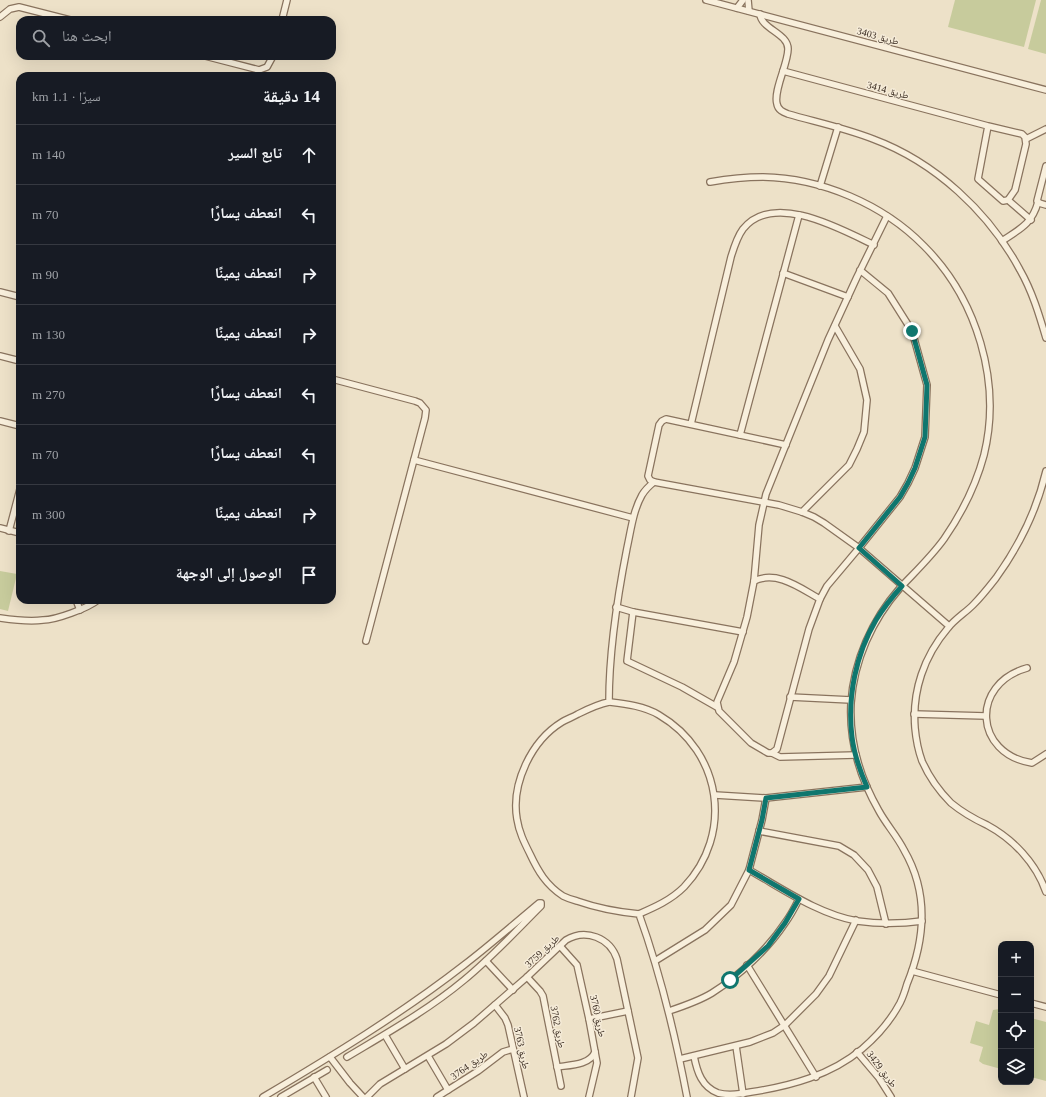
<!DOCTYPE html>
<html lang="ar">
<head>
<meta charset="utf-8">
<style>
  :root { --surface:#171b24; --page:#20242c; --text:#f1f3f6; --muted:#9ea1a6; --line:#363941 }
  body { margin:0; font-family:"Times New Roman","Noto Naskh Arabic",serif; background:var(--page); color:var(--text); direction:rtl }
  .controls { position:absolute; right:12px; bottom:12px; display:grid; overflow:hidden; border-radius:8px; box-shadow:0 4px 16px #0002 }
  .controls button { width:36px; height:36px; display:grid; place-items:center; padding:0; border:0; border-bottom:1px solid var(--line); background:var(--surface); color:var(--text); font:20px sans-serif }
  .stop { position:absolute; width:12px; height:12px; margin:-9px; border:3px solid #0f766e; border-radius:50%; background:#fff }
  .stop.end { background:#0f766e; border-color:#fff; box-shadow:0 1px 4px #0008 }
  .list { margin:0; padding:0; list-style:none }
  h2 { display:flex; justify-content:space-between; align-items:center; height:52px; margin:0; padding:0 16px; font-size:17px }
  h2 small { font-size:13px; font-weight:400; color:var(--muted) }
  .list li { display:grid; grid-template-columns:26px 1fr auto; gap:12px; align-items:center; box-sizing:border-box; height:60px; padding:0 16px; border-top:1px solid var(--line) }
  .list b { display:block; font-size:15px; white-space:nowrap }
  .list em { font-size:13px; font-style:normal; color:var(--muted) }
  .icon { flex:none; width:22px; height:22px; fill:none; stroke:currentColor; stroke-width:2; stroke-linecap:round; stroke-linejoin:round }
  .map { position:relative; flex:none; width:1046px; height:1097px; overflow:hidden; direction:ltr }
  .search { position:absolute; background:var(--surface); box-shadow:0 4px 16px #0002; left:16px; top:16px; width:320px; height:44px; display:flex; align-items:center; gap:10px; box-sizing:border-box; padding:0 14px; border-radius:12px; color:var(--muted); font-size:15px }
  .panel { position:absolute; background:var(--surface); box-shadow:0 4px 16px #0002; left:16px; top:72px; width:320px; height:532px; border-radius:12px; direction:rtl }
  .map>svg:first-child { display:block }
  .green { fill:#c7cb9c }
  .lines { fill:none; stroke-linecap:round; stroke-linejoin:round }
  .minor-casing { stroke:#89735e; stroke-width:8 }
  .minor { stroke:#f8efdc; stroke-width:5.5 }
  .route { stroke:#0f766e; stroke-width:5 }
  .labels { text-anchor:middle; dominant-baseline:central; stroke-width:3; stroke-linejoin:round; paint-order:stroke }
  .street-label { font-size:10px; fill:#3a2c21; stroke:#f5ebd8 }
</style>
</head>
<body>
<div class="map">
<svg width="1046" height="1097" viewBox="0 0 1046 1097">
  <rect width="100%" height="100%" fill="#ede1c8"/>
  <g class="green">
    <path d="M955,0H1036L1024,47L948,27Z"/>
    <path d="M1041,0H1046V54L1028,49Z"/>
    <path d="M0,571L17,574L8,611L0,609Z"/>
    <path d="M999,1009L1001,1010V1069L983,1064L979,1061L983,1047L970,1043L976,1021L989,1025L993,1010Z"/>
    <path d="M1031,1018L1046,1022V1081L1031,1077Z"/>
  </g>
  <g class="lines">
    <g class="minor-casing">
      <g id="minor">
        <path d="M706,0L1046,90"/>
        <path d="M748,0L749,11"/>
        <path d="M737,8L743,0"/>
        <path d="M760,14C761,29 788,33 788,49C788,64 773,91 777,104C778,110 783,112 788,114C816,122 845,128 873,139C935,162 989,212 1020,270C1032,291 1039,314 1046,338"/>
        <path d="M0,17L10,9L19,7L70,20"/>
        <path d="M282,20L287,0"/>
        <path d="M205,56L259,70L267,67L273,56"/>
        <path d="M783,71L988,126L1022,134L1025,137L1026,144L1015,190L1008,200L1003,201L978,179L988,126"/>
        <path d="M1026,139L1046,129"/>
        <path d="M1046,166L1037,201L1039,203L1046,205"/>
        <path d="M820,186L838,127"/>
        <path d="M1008,200L1031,220"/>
        <path d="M1002,241C1020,229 1032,224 1038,202"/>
        <path d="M860,270L888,293L912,331L927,385L925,437L915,468L908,483L900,497L859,548L827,586L820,599L809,629L777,749L772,753H768L751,743L719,711L717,702L734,662L747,617L754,581L759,525L766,494L828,340L857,277L887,216"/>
        <path d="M783,273L848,297"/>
        <path d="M0,292L20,297"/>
        <path d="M0,356L20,361"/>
        <path d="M332,379L415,401L420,403L426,410L425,418L366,641"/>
        <path d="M0,421L20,426"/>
        <path d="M691,424L731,257C734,247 737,237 743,229C773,191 841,229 874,245"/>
        <path d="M740,435L799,215"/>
        <path d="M786,445L666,419L662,421L659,425L648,476L650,480L654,482L779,505L802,512L814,517L824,523L859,548L949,626"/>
        <path d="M414,460L633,518"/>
        <path d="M1046,471C1037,510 1019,546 996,578C989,587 981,597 973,605C965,613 955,619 948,628C924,656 912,691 915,728C916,739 918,750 922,761C929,777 939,791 951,803C962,812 974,819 987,825C1013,839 1036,863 1046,892"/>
        <path d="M654,482C649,486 645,490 642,495C633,511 631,530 627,548C617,599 609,650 609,702C598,704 588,709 578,714C573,717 567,719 562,722C531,741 511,784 517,819C519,832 524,842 530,854C538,871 546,885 563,896C567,898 573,900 577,901C597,908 618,912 639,914C661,975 675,1034 687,1097"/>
        <path d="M802,512L849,465L857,449L864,432L867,400L860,369L835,326"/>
        <path d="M0,528L20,533"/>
        <path d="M9,531L20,489"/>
        <path d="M754,581C777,570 800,588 820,599"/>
        <path d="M76,600L80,610"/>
        <path d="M616,607L633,612L743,632"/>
        <path d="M633,612L627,661L682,687L717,707"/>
        <path d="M0,618C14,620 29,622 43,620C56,620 88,608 98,600"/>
        <path d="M1027,668C970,684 974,754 1032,763L1046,754"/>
        <path d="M790,697L851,700"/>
        <path d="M609,702C626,704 644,706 659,715C722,752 734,834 684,887C671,900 655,907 639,914"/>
        <path d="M914,714L986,716"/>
        <path d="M772,753L780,757L856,755"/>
        <path d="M715,795L766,798L867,787"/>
        <path d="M759,831L839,846L854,855L868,870L877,887L886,924"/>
        <path d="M749,870C783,889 818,914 857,921C879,924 900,924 922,921"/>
        <path d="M560,946L577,965L589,1019L597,1063L589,1097"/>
        <path d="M486,961L513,990"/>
        <path d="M655,961L705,930L731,905L749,870L762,820L766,798"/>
        <path d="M747,965L816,1077"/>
        <path d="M912,971L1001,995"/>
        <path d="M527,977L540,991L543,996L561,1086"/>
        <path d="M1031,1003L1046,1007"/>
        <path d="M495,1005L505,1018L508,1025L524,1097"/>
        <path d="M669,1011C684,1006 699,1001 712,993C739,976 768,949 785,923C791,915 795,907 799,899"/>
        <path d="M589,1019L628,1011"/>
        <path d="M385,1035L405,1069"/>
        <path d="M736,1046L743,1094"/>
        <path d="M857,1052L879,1078L891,1097"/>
        <path d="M428,1056L448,1090"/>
        <path d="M694,1056C697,1072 702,1087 718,1093C729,1096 741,1094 751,1092C791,1086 831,1075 862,1049C876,1037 891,1020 900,1003C903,997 905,991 907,984C925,940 929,893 904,850C897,836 886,824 879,811C860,778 849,741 851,703C854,660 872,620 900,588C915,572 931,557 944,539C962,513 976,485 984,455C1002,382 977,299 924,246C883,204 821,178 763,177C745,177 727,179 710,182"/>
        <path d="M330,1057L350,1083L363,1097"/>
        <path d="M680,1059L750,1042L773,1033L785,1025L816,994L829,976L856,920"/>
        <path d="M557,1067C570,1065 590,1065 595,1052"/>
        <path d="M314,1077L326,1097"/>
        <path d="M263,1097C332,1056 401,1014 464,965C490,945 514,924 539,903H541V906C516,931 492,957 464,980C428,1010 387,1033 347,1057"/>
        <path d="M281,1097L327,1070"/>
        <path d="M367,1097L380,1084L446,1044L474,1023L527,977L566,940C586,928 610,938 617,959L638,1058L631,1097"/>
        <path d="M437,1097L478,1071L503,1052L513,1049"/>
      </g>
    </g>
    <use href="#minor" class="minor"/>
  </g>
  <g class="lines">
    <path class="route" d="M730,980L768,946L785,923L799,899L749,870L762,820L766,798L867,787C860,771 854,754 852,737C847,697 856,654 876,620C884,607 893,596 902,586L859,548L900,497L908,483L915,468L925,437L927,385L912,331"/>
  </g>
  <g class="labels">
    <g class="street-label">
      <text transform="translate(878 36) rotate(15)">طريق 3403</text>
      <text transform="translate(888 90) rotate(15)">طريق 3414</text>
      <text transform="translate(542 951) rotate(-43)">طريق 3759</text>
      <text transform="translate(598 1016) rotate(78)">طريق 3760</text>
      <text transform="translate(558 1027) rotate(79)">طريق 3762</text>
      <text transform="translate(522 1048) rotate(78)">طريق 3763</text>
      <text transform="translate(469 1065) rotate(-35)">طريق 3764</text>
      <text transform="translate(882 1069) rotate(53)">طريق 3429</text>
    </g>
  </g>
</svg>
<div class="controls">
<button>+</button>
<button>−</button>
<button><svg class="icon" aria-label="locate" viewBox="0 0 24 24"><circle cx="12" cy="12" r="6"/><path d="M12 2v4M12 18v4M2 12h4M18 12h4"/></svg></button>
<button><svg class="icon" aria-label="layers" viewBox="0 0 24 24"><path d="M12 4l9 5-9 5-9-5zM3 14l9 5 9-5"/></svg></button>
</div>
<div class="stop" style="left:730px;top:980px"></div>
<div class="stop end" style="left:912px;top:331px"></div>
<div class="search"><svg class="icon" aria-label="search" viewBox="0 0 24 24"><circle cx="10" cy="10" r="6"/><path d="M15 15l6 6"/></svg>ابحث هنا</div>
<section class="panel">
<h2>14 دقيقة<small>سيرًا · 1.1 km</small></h2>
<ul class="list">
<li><svg class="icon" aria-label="ahead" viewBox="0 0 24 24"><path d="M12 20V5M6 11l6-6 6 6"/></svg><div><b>تابع السير</b></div><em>140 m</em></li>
<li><svg class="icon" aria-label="left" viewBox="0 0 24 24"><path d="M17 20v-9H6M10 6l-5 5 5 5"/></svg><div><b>انعطف يسارًا</b></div><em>70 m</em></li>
<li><svg class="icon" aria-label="right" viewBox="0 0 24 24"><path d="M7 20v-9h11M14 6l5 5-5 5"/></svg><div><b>انعطف يمينًا</b></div><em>90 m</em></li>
<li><svg class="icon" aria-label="right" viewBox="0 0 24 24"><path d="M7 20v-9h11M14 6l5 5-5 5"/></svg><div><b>انعطف يمينًا</b></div><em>130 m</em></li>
<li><svg class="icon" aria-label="left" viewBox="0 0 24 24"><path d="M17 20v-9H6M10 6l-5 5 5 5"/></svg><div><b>انعطف يسارًا</b></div><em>270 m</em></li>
<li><svg class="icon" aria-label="left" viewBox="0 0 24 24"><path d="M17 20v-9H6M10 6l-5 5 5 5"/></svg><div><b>انعطف يسارًا</b></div><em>70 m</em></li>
<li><svg class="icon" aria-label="right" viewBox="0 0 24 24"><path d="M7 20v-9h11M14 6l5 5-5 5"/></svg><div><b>انعطف يمينًا</b></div><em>300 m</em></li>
<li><svg class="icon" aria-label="arrive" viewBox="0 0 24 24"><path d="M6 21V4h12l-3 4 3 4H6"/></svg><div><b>الوصول إلى الوجهة</b></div></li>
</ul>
</section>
</div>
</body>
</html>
